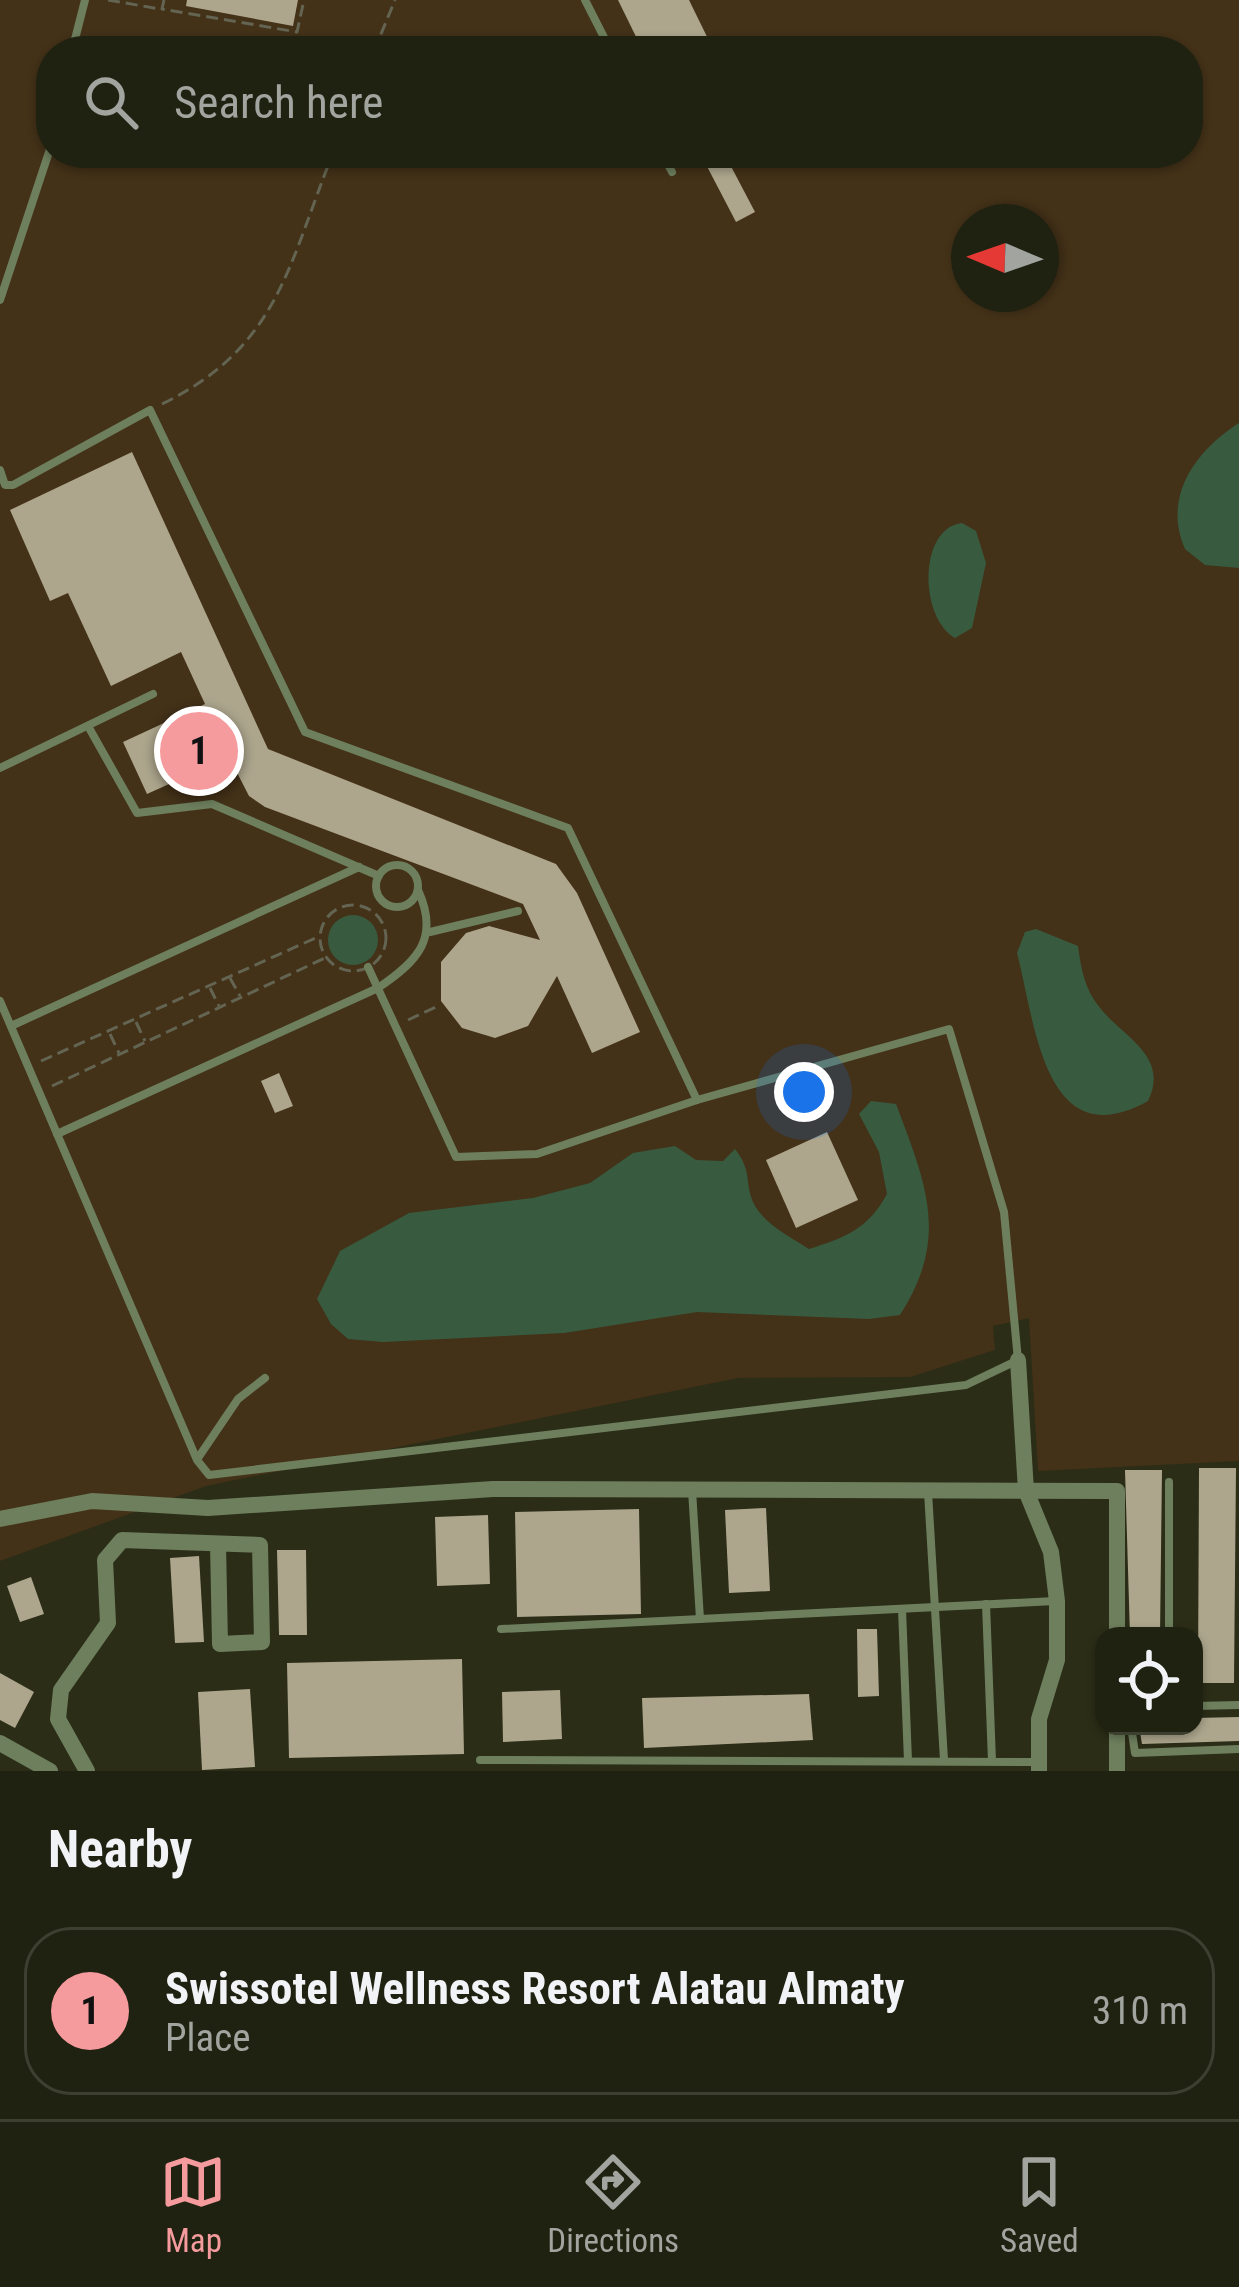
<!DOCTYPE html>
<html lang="en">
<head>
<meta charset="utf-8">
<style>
  :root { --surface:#202211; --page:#2d2f1f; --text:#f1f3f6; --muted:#a2a49f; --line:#3d3f31; --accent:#f59b9d }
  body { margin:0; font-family:"Roboto Condensed",sans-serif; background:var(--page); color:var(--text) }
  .controls { position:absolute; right:36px; bottom:36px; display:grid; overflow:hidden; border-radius:24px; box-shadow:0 3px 9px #0004 }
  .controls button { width:108px; height:108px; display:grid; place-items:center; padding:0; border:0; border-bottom:3px solid var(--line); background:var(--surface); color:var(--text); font:60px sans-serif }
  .compass { position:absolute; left:951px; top:204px; width:108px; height:108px; border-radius:50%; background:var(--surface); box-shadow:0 3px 9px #0004; rotate:272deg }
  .you { position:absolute; left:804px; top:1092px; width:42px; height:42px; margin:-30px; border:9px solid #fff; border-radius:50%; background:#1a73e8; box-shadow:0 0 0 18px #1a73e833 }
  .badge { display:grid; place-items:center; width:78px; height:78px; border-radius:50%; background:var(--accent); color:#111; font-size:39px; font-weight:700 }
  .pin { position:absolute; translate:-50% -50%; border:6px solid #fff; box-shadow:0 3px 12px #0006 }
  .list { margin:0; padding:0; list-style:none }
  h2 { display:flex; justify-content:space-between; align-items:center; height:156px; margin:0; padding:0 48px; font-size:51px }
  h2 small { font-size:39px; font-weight:400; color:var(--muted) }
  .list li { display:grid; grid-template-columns:78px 1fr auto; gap:36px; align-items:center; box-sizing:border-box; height:168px; margin:0 24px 24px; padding:0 24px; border:3px solid var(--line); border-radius:48px }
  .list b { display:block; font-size:45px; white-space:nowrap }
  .list p { margin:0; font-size:39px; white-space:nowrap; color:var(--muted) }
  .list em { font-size:39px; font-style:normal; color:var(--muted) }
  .icon { flex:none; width:66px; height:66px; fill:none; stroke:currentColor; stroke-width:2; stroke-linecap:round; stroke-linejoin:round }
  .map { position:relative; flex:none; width:1239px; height:1771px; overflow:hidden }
  .search { position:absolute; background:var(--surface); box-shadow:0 3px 9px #0004; left:36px; right:36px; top:36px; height:132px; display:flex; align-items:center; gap:30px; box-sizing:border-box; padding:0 42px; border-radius:48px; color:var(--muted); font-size:45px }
  .sheet { height:348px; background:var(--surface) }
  nav { display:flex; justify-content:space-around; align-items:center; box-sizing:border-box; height:168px; border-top:3px solid var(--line); background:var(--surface); font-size:33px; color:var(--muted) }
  nav a { display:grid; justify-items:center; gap:6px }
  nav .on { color:var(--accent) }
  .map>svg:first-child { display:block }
  .green { fill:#433118; fill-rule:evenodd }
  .water { fill:#385b3f }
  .building { fill:#ada68d }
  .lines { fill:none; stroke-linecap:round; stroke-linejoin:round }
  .path { stroke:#636451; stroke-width:3; stroke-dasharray:12 6; stroke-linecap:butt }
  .service { stroke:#6d7f5d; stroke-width:8 }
  .minor { stroke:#6d7f5d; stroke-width:16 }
</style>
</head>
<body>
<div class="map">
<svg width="1239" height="1771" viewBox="0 0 1239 1771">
  <rect width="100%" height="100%" fill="#2b2d17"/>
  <path class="green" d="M0,0H1239V1461L1038,1471L1029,1318L993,1326L995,1350L910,1377L738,1378L206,1486L0,1561ZM51,51H1188V153H51ZM969,222H1041V294H969Z"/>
  <g class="water">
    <path d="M1239,423V568L1205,565L1185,549C1162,497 1195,451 1239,423Z"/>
    <path d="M962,523L976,531L986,563L972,628L955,638C919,618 918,528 962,523Z"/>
    <circle cx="353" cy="940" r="25"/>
    <path d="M1036,929L1078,946C1081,969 1085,990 1100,1008C1123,1037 1170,1056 1148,1101C1044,1159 1035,1021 1017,953L1025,932Z"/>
    <path d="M871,1101L896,1104C926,1184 950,1237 900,1315L869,1319L697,1312L564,1333L383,1342L348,1339L331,1324L317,1299L340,1251L409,1213L533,1198L590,1183L633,1153L675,1146L696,1160L723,1161L735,1149C753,1172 744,1183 754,1204C764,1224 791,1237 809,1249C845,1238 869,1228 887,1194L879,1152L859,1114Z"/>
  </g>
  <g class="building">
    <path d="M187,0H298L293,26L186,6Z"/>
    <path d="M618,0H689L714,51H643Z"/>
    <path d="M700,153H724L755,212L736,222Z"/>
    <path d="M132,452L268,749L556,864L577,893L640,1032L592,1053L557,976L528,1026L495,1038L462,1028L441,1001V962L466,933L489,926L540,940L523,904L265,807L249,796L229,757L147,794L123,742L205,704L181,652L111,686L68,593L50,601L10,510Z"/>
    <path d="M279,1073L293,1106L275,1113L261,1081Z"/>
    <path d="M827,1132L858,1200L796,1228L766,1160Z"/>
    <path d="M1199,1468H1236L1234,1683H1198Z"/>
    <path d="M1125,1470H1162L1160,1636H1130Z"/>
    <path d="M766,1508L770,1591L729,1593L725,1510Z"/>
    <path d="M639,1509L641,1614L517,1617L515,1512Z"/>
    <path d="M488,1515L490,1584L437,1586L435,1517Z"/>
    <path d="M277,1550H306L307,1635H279Z"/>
    <path d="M199,1556L204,1642L175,1643L170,1558Z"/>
    <path d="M31,1577L44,1614L20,1622L7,1586Z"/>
    <path d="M857,1629H877L879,1696L858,1697Z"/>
    <path d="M462,1659L464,1754L289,1758L287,1663Z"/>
    <path d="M0,1673L34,1692L15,1728L0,1720Z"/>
    <path d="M250,1689L255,1767L202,1770L198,1692Z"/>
    <path d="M560,1690L562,1739L503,1742L502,1692Z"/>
    <path d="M809,1694L813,1740L644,1748L642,1698Z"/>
    <path d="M1239,1717V1741L1142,1744L1139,1726H1194V1718Z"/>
  </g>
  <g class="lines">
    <g class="path">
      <path d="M108,0L160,9"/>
      <path d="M164,0L162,9L297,32L304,0"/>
      <path d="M374,51L395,0"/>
      <path d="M162,404C279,347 288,265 333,153"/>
      <circle cx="353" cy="938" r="33"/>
      <path d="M230,978L240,996"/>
      <path d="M210,988L219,1006"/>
      <path d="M408,1020L440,1005"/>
      <path d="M136,1022L145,1041"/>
      <path d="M110,1034L119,1053"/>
      <path d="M41,1061L320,936"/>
      <path d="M52,1086L327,957"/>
    </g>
    <g class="service">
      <path d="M585,0L611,51"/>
      <path d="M72,51L85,0"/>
      <path d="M662,153L672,172"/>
      <path d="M0,300L51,146"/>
      <path d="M0,470L5,485H13L150,410L305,732L568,828L697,1100"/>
      <path d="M88,726L137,813L212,804L379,876"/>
      <path d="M0,768L153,694"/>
      <circle cx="397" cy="886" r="21"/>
      <path d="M430,932L518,911"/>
      <path d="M0,1001L197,1460L209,1475L966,1385L1018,1360L1004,1212L949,1029L697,1100L537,1154L456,1157L368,967"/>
      <path d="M11,1026L359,867"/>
      <path d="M57,1134L378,988C418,961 440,938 418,890"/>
      <path d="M198,1458L238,1399L265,1378"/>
      <path d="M692,1490L700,1619"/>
      <path d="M928,1492L944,1760"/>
      <path d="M986,1604L992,1761"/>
      <path d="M902,1609L908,1761"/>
      <path d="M501,1629L1055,1601"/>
      <path d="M1169,1636V1482"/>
      <path d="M1194,1706L1239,1705"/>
      <path d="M1131,1726L1135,1753L1239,1749"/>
      <path d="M480,1760L1036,1762"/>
    </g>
    <g class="minor">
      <path d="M1018,1360L1026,1491L1051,1552L1057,1601V1660L1039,1719V1771"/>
      <path d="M0,1519L92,1501L208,1508L493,1489L1117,1491V1636"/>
      <path d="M0,1743L50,1771"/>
      <path d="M87,1771L58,1719L61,1690L108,1623L105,1560L122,1540L260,1545L262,1642L220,1644L218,1544"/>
      <path d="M1117,1771V1726"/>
    </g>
  </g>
</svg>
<div class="controls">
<button><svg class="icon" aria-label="locate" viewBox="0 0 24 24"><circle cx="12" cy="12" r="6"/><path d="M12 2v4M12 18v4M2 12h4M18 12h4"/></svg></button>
</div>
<svg class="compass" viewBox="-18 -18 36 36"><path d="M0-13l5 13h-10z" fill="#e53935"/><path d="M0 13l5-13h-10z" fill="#a2a49f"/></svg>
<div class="you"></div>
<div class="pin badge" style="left:199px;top:751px">1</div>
<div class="search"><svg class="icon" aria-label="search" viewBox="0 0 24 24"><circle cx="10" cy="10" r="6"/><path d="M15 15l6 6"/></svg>Search here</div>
</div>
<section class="sheet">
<h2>Nearby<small></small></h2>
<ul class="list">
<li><span class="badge">1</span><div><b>Swissotel Wellness Resort Alatau Almaty</b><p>Place</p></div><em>310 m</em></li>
</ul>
</section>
<nav>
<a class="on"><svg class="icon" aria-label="map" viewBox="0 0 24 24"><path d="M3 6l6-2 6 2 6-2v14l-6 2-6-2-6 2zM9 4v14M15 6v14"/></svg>Map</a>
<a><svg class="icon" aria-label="directions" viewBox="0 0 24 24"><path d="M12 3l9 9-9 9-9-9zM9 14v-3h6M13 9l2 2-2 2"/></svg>Directions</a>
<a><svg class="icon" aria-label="saved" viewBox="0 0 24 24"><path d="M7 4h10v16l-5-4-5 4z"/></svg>Saved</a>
</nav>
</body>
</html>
